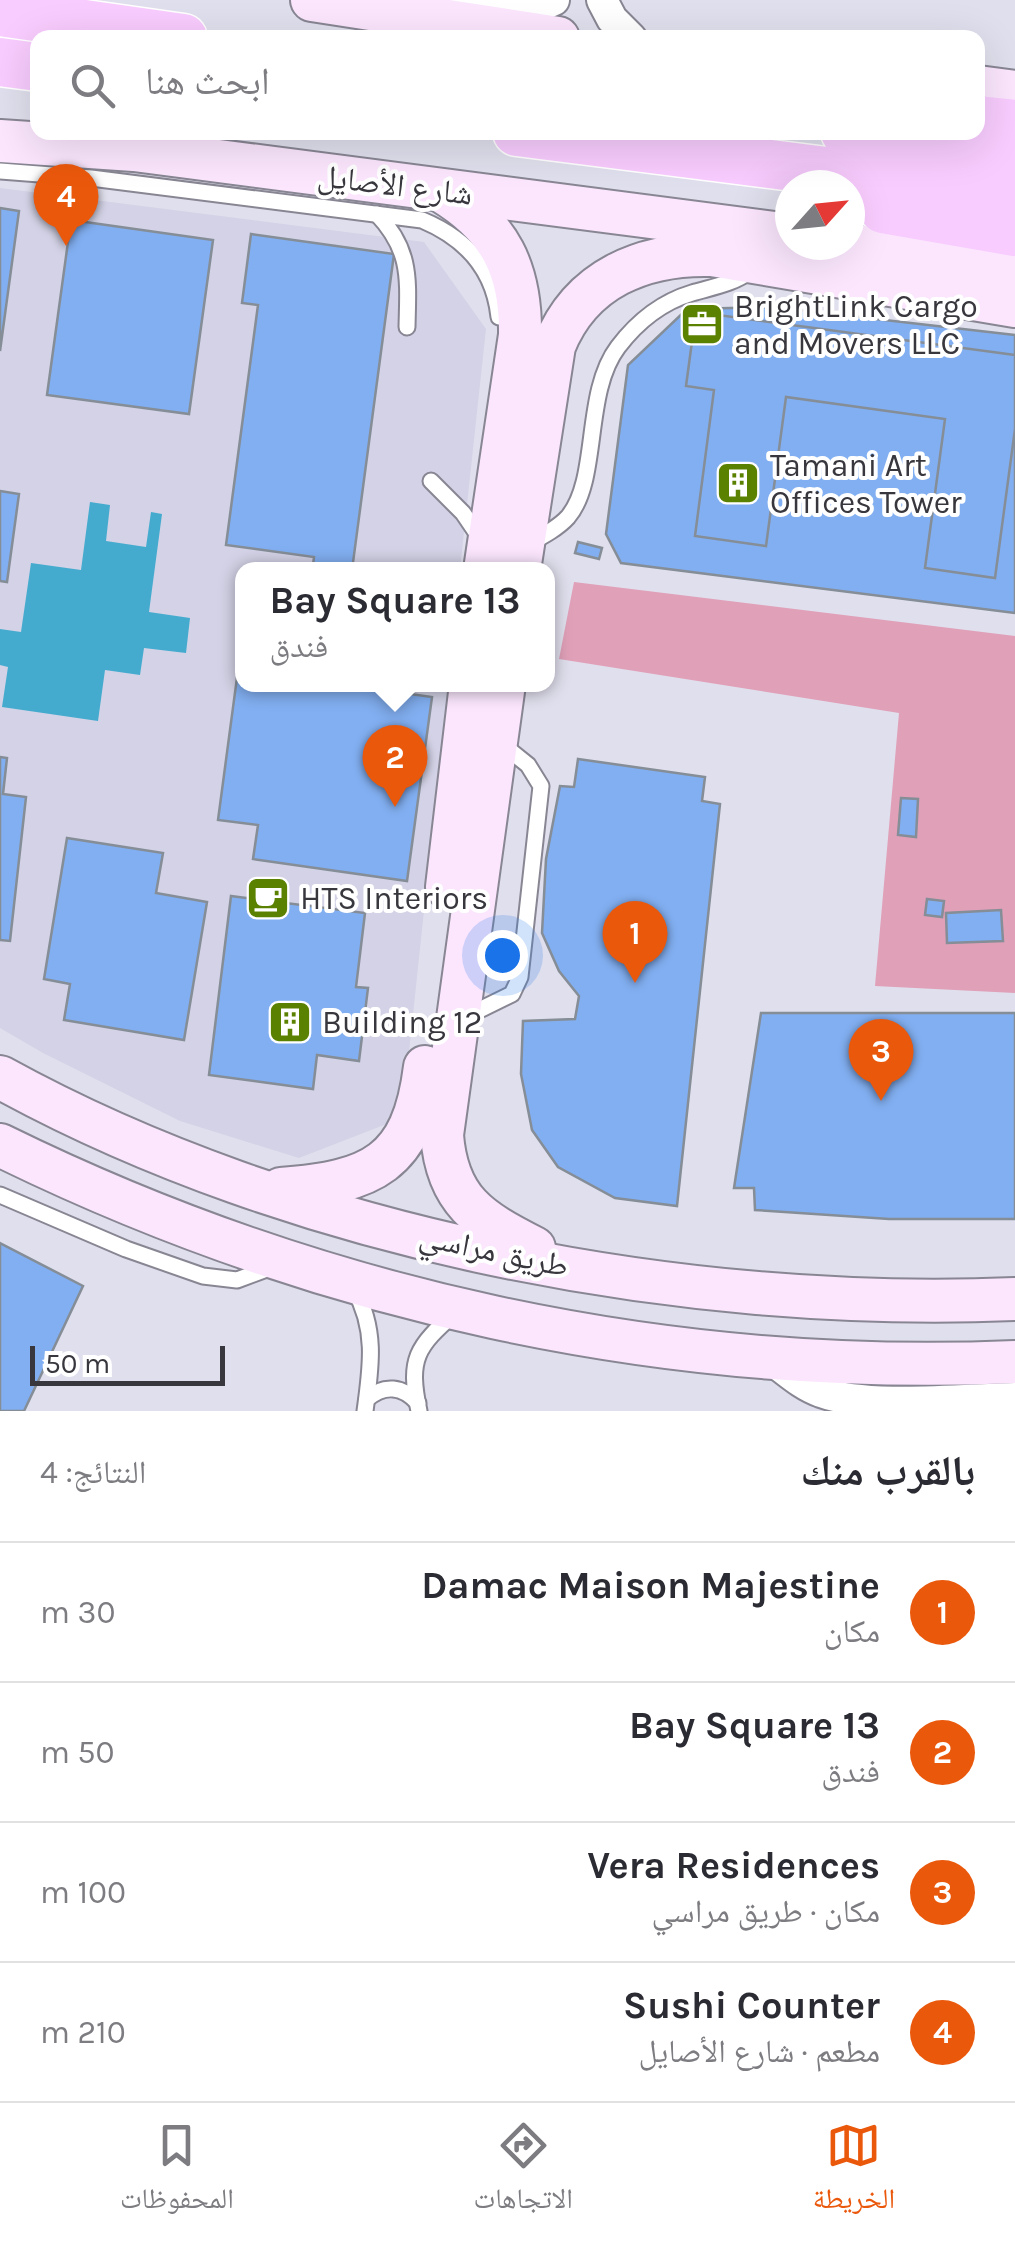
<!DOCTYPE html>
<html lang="ar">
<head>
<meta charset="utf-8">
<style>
  :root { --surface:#fff; --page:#f7f7f7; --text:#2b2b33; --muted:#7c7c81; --line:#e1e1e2; --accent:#ea580c }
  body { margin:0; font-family:Karla,"Noto Naskh Arabic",sans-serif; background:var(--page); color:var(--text); direction:rtl }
  .compass { position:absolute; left:775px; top:170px; width:90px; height:90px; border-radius:50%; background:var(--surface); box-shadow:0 10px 40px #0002; rotate:63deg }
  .scale { position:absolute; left:30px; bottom:25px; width:195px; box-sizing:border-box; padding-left:10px; border:5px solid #38373d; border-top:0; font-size:28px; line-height:35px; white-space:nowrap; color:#38373d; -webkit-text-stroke:8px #fff; paint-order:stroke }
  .you { position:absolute; left:502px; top:955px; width:35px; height:35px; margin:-25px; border:8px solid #fff; border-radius:50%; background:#1a73e8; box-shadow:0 0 0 15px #1a73e833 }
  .badge { display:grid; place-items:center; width:65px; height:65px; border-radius:50%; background:var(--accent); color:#fff; font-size:32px; font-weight:700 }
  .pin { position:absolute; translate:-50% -82px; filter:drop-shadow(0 2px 5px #0008) }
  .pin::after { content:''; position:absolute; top:52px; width:35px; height:30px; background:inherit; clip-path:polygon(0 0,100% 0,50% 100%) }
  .popup { position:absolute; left:235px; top:562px; width:320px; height:130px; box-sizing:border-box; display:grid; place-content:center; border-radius:20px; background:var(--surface); filter:drop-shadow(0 2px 8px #0005); font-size:32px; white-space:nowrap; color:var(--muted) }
  .popup b { font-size:38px; color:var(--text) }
  .popup::after { content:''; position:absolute; left:50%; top:100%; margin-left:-20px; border:20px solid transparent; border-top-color:var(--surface) }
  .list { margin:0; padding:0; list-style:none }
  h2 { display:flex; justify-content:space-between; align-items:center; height:130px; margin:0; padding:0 40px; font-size:42px }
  h2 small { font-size:32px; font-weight:400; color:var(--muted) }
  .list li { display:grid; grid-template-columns:65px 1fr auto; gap:30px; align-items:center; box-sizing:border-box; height:140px; padding:0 40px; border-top:2px solid var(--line) }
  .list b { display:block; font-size:38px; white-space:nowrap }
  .list p { margin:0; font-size:32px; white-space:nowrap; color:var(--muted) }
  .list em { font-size:32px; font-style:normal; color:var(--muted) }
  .icon { flex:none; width:55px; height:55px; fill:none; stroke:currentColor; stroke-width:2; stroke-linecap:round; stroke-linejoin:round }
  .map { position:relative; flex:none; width:1015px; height:1411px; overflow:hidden; direction:ltr }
  .search { position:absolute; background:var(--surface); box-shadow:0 10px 40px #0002; left:30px; right:30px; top:30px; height:110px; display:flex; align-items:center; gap:25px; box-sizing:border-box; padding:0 35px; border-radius:20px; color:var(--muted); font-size:38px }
  .sheet { height:690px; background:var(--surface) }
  nav { display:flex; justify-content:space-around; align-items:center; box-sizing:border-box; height:140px; border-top:2px solid var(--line); background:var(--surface); font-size:28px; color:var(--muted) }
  nav a { display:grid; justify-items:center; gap:5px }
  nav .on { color:var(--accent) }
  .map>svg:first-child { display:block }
  .built { fill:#d3d2e6 }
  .green { fill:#e0a0b8 }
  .water { fill:#44abcf }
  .building { fill:#82aff1; stroke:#858d97; stroke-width:2.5 }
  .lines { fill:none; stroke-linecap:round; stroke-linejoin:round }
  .lane-casing { stroke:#888693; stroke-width:19 }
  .street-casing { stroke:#888693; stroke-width:34 }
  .secondary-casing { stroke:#888693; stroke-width:46 }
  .primary-casing { stroke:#fff; stroke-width:51 }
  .lane { stroke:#fff; stroke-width:15 }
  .street { stroke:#fff; stroke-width:30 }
  .secondary { stroke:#fbe6fe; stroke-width:42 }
  .primary { stroke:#f8ccfe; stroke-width:48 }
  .labels { text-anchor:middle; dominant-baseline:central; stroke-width:8; stroke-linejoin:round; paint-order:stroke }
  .street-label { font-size:32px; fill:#38373d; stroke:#fff }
  .poi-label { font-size:32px; fill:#38373d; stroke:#fff; text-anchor:start }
</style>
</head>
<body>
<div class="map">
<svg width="1015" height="1411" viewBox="0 0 1015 1411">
  <rect width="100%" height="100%" fill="#e0dfed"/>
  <path class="built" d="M0,188L424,242L486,329L460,569L242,570V684L448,685L402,1118L299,1158L180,1121L43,1053L0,1028Z"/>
  <path class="green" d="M574,582L1015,636V993L875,986L899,713L559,659Z"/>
  <path class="water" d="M90,502L110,505L106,541L146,547L151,512L162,514L149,612L190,618L186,653L144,648L140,675L105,670L98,721L2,707L8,667L0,665V629L21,632L31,563L81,570Z"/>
  <g class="building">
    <path d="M0,208L19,211L0,351Z"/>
    <path d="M71,220L213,240L189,414L47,395Z"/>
    <path d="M251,234L394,254L352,570L313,565L314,557L226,545L258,305L242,303Z"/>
    <path d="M772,307L1015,335V613L621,563L606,534L628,365L687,309Z"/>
    <path d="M696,312L1015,355V429L995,578L925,568L945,419L786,397L766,546L695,536L714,390L686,386Z"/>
    <path d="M0,491L19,494L7,582L0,581Z"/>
    <path d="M578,542L602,548L599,559L575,553Z"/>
    <path d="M238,670L242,671V684H339L432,697L407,881L253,859L258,825L218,820Z"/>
    <path d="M0,757L7,758L3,794L26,797L10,941L0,940Z"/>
    <path d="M578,759L705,777L702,801L720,804L677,1206L615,1198L558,1167L532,1130L521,1074L523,1021L575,1019L579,996L559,971L542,933L546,859L560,786L574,787Z"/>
    <path d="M901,798L918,799L916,837L898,835Z"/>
    <path d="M67,838L163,853L156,893L207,902L184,1040L64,1020L70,984L44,979Z"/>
    <path d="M231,896L365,913L356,987L368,988L359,1061L317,1055L313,1089L209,1075Z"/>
    <path d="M927,899L944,901L942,917L925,915Z"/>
    <path d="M1001,910L1003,941L947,943L946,913Z"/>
    <path d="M761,1013H1015V1219H889L755,1210L754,1188H734Z"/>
    <path d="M0,1243L83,1286L24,1411H0Z"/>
  </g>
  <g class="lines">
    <g class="lane-casing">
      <g id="lane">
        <path d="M0,171L91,178L422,220C465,238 494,269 499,317"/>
        <path d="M377,214C412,251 408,280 407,327"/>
        <path d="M431,481L463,513L480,538"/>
        <path d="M530,543C543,536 558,528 568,517C600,479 583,393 618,347C637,322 662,302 692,293C712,287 733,284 750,271"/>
        <path d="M465,1017L512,994L520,977L541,786L528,765L502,744"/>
        <path d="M0,1195L126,1249L203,1276L237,1280L272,1267"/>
        <path d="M354,1289C377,1329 371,1367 365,1411"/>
        <path d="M367,1399C384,1384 403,1386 418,1403"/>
        <path d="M419,1411C408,1359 416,1347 456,1312"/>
      </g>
    </g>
    <g class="street-casing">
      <g id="street">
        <path d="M442,0C476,3 523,17 554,0"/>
        <path d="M602,0L612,19L631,38"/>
        <path d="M769,1358C786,1370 801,1385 821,1392C866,1409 964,1399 1015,1398"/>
      </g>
    </g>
    <g class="secondary-casing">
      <g id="secondary">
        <path d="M312,0L558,38"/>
        <path d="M978,87L1015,92"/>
        <path d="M0,141L134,150L790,235"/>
        <path d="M443,192C500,227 521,269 520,335L485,570"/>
        <path d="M850,245L1015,271"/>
        <path d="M519,570L554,346C581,278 644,253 712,255L1015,306"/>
        <path d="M504,684L442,1135C447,1201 479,1220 534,1248"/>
        <path d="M447,887L471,684"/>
        <path d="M0,1077C294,1239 682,1313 1015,1299"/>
        <path d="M0,1145C315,1300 664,1377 1015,1362"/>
        <path d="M281,1189C372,1182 413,1164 425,1067"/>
      </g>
    </g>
    <g class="primary-casing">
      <g id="primary">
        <path d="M0,12L183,38"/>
        <path d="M0,62L38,67"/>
        <path d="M978,120L1015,124"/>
        <path d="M517,132L1015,195"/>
        <path d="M845,132L1015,158"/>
        <path d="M883,209L1015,232"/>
      </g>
    </g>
    <use href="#lane" class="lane"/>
    <use href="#street" class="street"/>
    <use href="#secondary" class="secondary"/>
    <use href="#primary" class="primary"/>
  </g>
  <defs>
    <g id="office-square" transform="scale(2.25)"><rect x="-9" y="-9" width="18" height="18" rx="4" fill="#5b8100" stroke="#fff"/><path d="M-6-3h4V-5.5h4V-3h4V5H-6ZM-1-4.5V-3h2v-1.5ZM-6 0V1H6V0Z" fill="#fff"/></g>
    <g id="building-square" transform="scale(2.25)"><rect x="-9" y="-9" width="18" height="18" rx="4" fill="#5b8100" stroke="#fff"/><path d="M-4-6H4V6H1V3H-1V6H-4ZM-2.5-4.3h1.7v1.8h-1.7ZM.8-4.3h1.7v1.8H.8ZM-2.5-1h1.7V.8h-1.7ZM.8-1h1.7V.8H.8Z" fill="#fff"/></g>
    <g id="cafe-square" transform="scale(2.25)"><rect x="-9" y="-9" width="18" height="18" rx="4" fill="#5b8100" stroke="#fff"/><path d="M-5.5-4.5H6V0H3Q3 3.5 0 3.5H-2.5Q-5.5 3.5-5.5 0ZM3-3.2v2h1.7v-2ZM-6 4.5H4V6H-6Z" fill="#fff"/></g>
  </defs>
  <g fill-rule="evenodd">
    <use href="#office-square" x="702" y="324"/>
    <use href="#building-square" x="738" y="483"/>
    <use href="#cafe-square" x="268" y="898"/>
    <use href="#building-square" x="290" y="1022"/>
  </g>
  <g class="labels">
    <g class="street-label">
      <text transform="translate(395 185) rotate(7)">شارع الأصايل</text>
      <text transform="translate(494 1251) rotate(12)">طريق مراسي</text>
    </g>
    <g class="poi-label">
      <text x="734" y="306">BrightLink Cargo<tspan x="734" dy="37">and Movers LLC</tspan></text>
      <text x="770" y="465">Tamani Art<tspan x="770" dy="37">Offices Tower</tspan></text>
      <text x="300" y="898">HTS Interiors</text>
      <text x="322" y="1022">Building 12</text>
    </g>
  </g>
</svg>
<svg class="compass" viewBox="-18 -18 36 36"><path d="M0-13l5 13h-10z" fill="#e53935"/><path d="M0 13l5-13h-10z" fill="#7c7c81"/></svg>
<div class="scale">50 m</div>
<div class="you"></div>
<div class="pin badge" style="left:635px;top:983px">1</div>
<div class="pin badge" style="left:395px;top:807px">2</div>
<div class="popup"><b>Bay Square 13</b>فندق</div>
<div class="pin badge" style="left:881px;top:1101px">3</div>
<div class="pin badge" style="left:66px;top:246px">4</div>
<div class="search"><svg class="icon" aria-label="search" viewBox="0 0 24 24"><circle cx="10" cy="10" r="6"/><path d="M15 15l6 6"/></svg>ابحث هنا</div>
</div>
<section class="sheet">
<h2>بالقرب منك<small>النتائج: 4</small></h2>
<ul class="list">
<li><span class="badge">1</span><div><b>Damac Maison Majestine</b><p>مكان</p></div><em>30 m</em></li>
<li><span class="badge">2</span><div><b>Bay Square 13</b><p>فندق</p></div><em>50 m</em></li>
<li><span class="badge">3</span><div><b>Vera Residences</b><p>مكان · طريق مراسي</p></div><em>100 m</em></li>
<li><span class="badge">4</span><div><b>Sushi Counter</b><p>مطعم · شارع الأصايل</p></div><em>210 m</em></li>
</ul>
</section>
<nav>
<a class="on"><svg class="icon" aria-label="map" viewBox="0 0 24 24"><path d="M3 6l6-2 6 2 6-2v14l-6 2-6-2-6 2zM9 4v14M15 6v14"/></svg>الخريطة</a>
<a><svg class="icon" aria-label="directions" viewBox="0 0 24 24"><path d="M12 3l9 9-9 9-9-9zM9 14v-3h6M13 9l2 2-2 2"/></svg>الاتجاهات</a>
<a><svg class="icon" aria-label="saved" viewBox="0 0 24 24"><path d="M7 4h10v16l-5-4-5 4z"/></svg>المحفوظات</a>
</nav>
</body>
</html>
